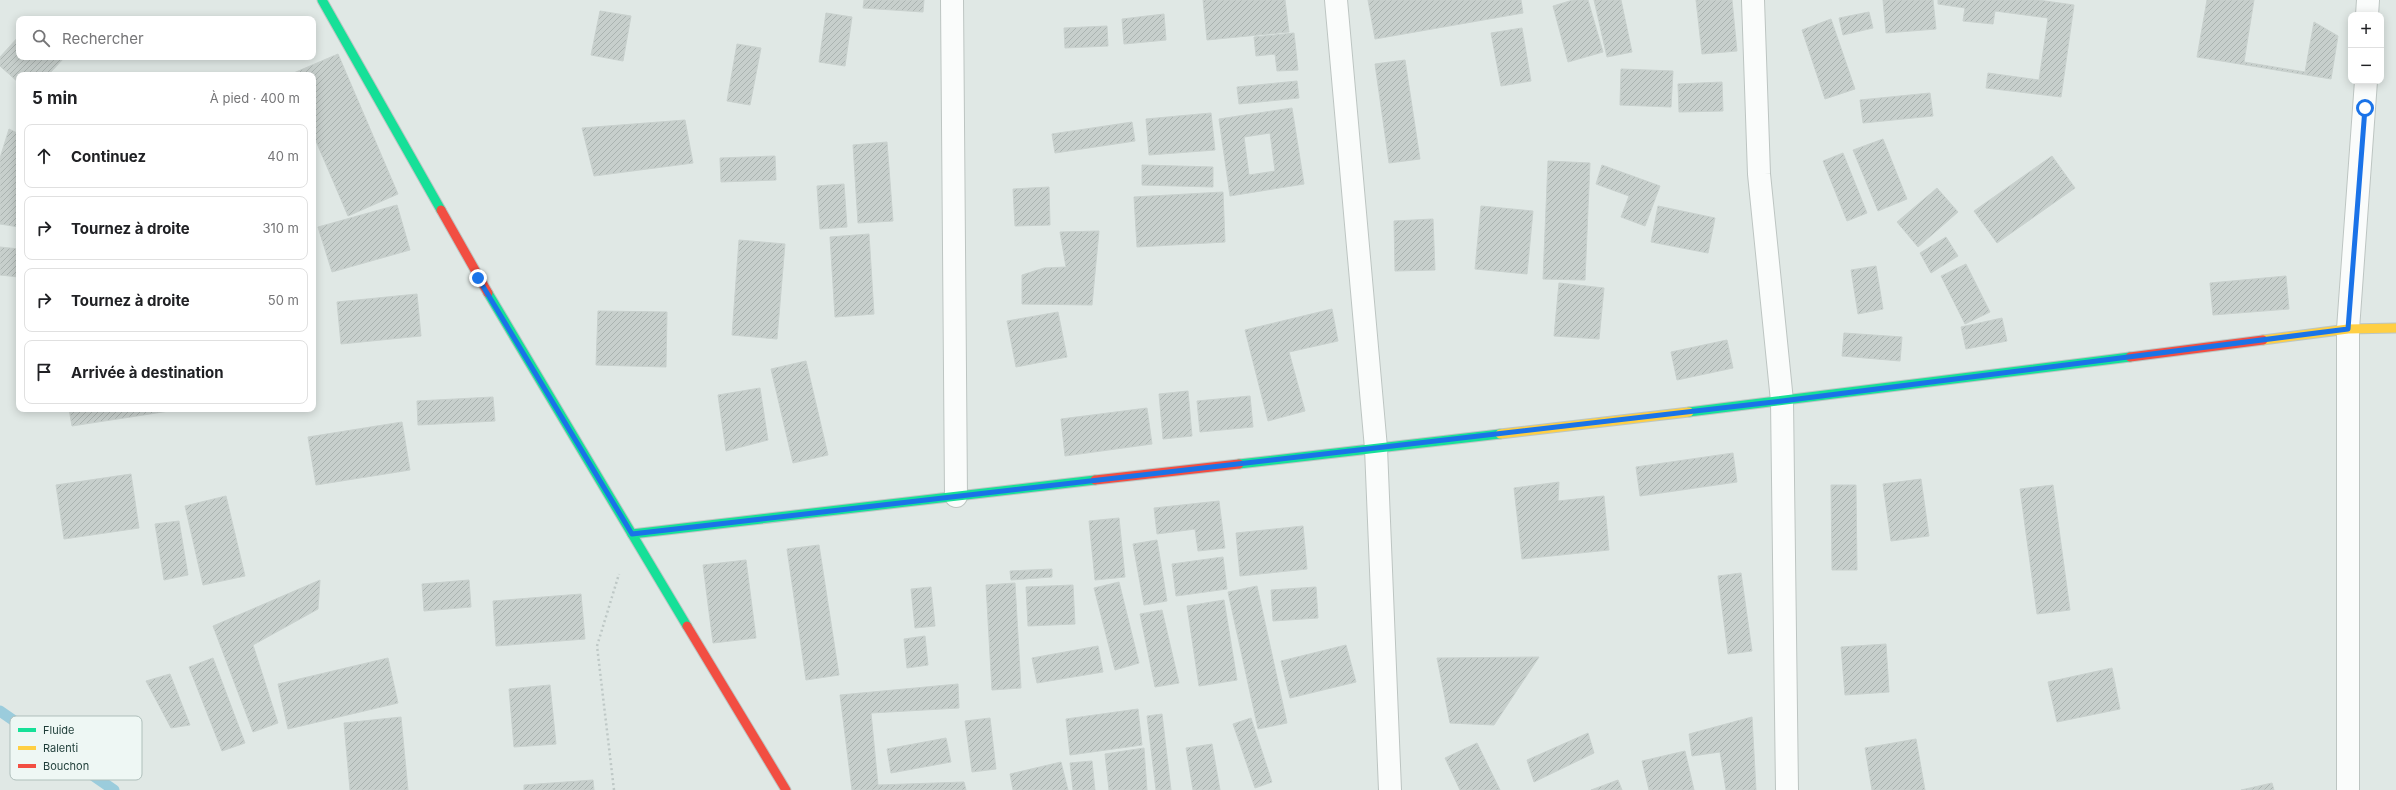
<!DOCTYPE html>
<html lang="fr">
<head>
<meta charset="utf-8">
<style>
  :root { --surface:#fff; --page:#f2f2f2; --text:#202124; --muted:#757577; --line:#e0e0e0 }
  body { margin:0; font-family:Inter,sans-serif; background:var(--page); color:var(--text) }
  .controls { position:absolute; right:12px; top:12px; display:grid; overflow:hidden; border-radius:8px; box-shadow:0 2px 10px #0003 }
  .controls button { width:36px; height:36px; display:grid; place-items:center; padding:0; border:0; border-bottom:1px solid var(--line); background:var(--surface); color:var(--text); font:20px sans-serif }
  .stop { position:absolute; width:12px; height:12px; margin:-9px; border:3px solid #1a73e8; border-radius:50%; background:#fff }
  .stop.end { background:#1a73e8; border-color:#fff; box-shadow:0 1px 4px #0008 }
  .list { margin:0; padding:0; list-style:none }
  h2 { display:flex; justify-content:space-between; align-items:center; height:52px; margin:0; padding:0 16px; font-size:17px }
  h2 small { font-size:13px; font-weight:400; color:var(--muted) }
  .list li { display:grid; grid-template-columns:26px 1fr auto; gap:12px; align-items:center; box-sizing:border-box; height:64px; margin:0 8px 8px; padding:0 8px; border:1px solid var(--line); border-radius:8px }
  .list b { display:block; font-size:15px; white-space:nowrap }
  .list em { font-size:13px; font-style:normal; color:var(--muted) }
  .icon { flex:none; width:22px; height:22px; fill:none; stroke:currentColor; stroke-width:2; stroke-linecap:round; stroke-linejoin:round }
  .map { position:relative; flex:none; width:2396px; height:790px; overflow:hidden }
  .search { position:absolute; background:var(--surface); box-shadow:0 2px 10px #0003; left:16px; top:16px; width:300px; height:44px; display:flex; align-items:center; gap:10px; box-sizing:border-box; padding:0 14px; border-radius:8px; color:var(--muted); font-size:15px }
  .panel { position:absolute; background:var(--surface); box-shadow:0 2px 10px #0003; left:16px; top:72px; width:300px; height:340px; border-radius:8px }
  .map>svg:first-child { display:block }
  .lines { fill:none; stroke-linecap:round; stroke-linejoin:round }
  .stream { stroke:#9bccdc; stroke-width:11 }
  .building { fill:url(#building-hatch); stroke:#c9d1ce; fill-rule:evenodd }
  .street-casing { stroke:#bdc5c2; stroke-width:24 }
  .fast-casing { stroke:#bcc6c3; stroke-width:11 }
  .slow-casing { stroke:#bcc6c3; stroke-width:11 }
  .jam-casing { stroke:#bcc6c3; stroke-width:11 }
  .path { stroke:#bec8c6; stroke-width:2.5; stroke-dasharray:2 3; stroke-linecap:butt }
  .street { stroke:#fafcfb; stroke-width:22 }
  .fast { stroke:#16e098; stroke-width:9 }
  .slow { stroke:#ffcf43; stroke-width:9 }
  .jam { stroke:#f24e42; stroke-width:9 }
  .route { stroke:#1a73e8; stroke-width:5 }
  .key { fill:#eef7f4; stroke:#afbfbb; stroke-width:1 }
  .key-label { font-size:11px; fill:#1d3c37 }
</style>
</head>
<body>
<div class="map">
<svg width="2396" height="790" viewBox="0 0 2396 790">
  <defs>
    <pattern id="building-hatch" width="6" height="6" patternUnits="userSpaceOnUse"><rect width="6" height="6" fill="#c7cfcc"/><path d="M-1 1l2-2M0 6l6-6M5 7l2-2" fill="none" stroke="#aab3b0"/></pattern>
  </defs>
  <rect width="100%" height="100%" fill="#e0e8e5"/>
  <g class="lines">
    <path class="stream" d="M0,711L114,790"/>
  </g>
  <g class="building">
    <path d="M864,0H924L923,12L863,8Z"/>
    <path d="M1203,0H1285L1289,32L1207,40Z"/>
    <path d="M1368,0H1521L1523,13L1375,39Z"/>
    <path d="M1573,0H1588L1603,52L1568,62L1553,6Z"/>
    <path d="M1594,0H1621L1632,52L1607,57Z"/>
    <path d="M1696,0H1732L1737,51L1702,54Z"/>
    <path d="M1883,0H1933L1936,29L1886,33Z"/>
    <path d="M1938,0H2038L2074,5L2061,97L1986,88L1988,73L2039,80L2048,18L1995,11L1993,24L1963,21L1965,8L1938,4Z"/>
    <path d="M2207,0H2254L2244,62L2305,72L2314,22L2338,36L2331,79L2197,57Z"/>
    <path d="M600,11L631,16L623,61L591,55Z"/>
    <path d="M1869,12L1873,28L1843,35L1839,18Z"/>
    <path d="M826,13L852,17L845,66L819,62Z"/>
    <path d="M1164,14L1166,40L1124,44L1122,19Z"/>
    <path d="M1831,19L1855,89L1825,99L1802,30Z"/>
    <path d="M1107,26L1108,46L1065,48L1064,28Z"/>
    <path d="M1522,28L1531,81L1501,86L1491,33Z"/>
    <path d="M1294,33L1298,70L1277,71L1275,54L1256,56L1254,37Z"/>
    <path d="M19,36V57H65L48,75H19V83L0,66V57Z"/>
    <path d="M737,44L761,48L750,105L727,101Z"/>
    <path d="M338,54L398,194L348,216L313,134V75H289Z"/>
    <path d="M1405,60L1420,159L1389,163L1375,64Z"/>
    <path d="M1621,69L1673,71L1671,107L1620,105Z"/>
    <path d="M1297,81L1299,98L1239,104L1237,87Z"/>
    <path d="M1722,82L1723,111L1679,112L1678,84Z"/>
    <path d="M1930,93L1933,116L1863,123L1860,100Z"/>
    <path d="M1292,108L1304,184L1230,196L1219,119ZM1270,133L1275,171L1249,175L1244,137Z"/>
    <path d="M1211,113L1215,150L1149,155L1146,119Z"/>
    <path d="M685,120L693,163L594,176L582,128Z"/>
    <path d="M1132,122L1135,141L1055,153L1052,134Z"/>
    <path d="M9,129L19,134V227L0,224V158Z"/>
    <path d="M1883,139L1907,199L1878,211L1853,150Z"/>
    <path d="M887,142L893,221L858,223L853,145Z"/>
    <path d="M1843,153L1867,213L1847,221L1823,161Z"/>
    <path d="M775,156L776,180L721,182L720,158Z"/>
    <path d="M2052,156L2075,188L1997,243L1974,211Z"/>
    <path d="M1548,161L1590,163L1585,280L1543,279Z"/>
    <path d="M1142,165L1213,167V187L1142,185Z"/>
    <path d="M1602,165L1660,186L1645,226L1621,217L1629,196L1596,184Z"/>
    <path d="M844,184L847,227L820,229L817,186Z"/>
    <path d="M1049,187L1050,225L1015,226L1013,189Z"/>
    <path d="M1937,188L1958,212L1918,247L1897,222Z"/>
    <path d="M1223,192L1225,242L1137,247L1134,197Z"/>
    <path d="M397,205L410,250L332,272L318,227Z"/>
    <path d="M1481,206L1533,211L1527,274L1475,269Z"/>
    <path d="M1658,206L1715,218L1708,253L1651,242Z"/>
    <path d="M1433,219L1435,270L1395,271L1394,221Z"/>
    <path d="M1099,231L1092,305L1022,304V275L1044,268L1066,267L1060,232Z"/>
    <path d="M869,234L874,314L835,317L830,237Z"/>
    <path d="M1946,237L1958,256L1931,273L1920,253Z"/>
    <path d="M739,240L785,244L777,339L732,335Z"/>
    <path d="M0,247L19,249V277L0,275Z"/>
    <path d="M1966,264L1990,312L1965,324L1941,276Z"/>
    <path d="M1876,266L1883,309L1858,314L1851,270Z"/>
    <path d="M2286,276L2289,309L2213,315L2210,283Z"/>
    <path d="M1559,283L1604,288L1599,339L1554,336Z"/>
    <path d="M417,294L421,336L341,344L337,302Z"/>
    <path d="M1332,309L1338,341L1289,352L1305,411L1268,421L1245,330Z"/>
    <path d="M598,311L667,312L666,367L596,365Z"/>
    <path d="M1058,312L1067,357L1016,367L1007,321Z"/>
    <path d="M2002,318L2007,341L1966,349L1961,327Z"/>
    <path d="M1844,333L1902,337L1900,361L1842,356Z"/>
    <path d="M1727,340L1733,368L1677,380L1671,352Z"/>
    <path d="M806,361L828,455L793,463L771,369Z"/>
    <path d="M760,388L768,440L726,451L718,395Z"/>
    <path d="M1188,391L1192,436L1163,439L1159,394Z"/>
    <path d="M1250,396L1253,427L1200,432L1197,401Z"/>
    <path d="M493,397L495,421L418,425L417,401Z"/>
    <path d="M1147,408L1152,444L1065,456L1061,419Z"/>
    <path d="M69,409H182L72,426Z"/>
    <path d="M402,422L410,470L316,485L308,437Z"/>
    <path d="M1733,453L1737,482L1640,496L1636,467Z"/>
    <path d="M131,474L139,528L64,539L56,485Z"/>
    <path d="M1921,479L1929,536L1891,541L1883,484Z"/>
    <path d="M1559,482L1558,501L1604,496L1609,550L1522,559L1514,488Z"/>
    <path d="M1831,485H1856L1857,570H1832Z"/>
    <path d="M2053,485L2070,610L2037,614L2020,489Z"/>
    <path d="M226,496L245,576L203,585L185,506Z"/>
    <path d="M1219,501L1225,548L1198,551L1195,529L1157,534L1154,508Z"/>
    <path d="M1119,518L1125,577L1095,580L1089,521Z"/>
    <path d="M179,521L188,575L164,580L155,524Z"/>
    <path d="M1303,526L1307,569L1240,576L1236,533Z"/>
    <path d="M1157,540L1167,601L1144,605L1133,544Z"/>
    <path d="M819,545L839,675L806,680L787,549Z"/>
    <path d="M1223,557L1227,589L1176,596L1172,564Z"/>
    <path d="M746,560L756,638L713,643L703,565Z"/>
    <path d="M1052,569V577L1011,580L1010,571Z"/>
    <path d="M1741,573L1752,651L1728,654L1718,576Z"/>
    <path d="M320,580L318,609L253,645L278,723L253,732L213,626Z"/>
    <path d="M469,580L471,607L424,611L422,584Z"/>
    <path d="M1119,582L1139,663L1115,670L1094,588Z"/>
    <path d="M1015,583L1021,688L992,690L986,585Z"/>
    <path d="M1073,585L1075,624L1028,626L1026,587Z"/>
    <path d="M1257,586L1287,723L1258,729L1228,592Z"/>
    <path d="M931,587L935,626L915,628L911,589Z"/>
    <path d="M1316,587L1318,618L1273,621L1271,590Z"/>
    <path d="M581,594L585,639L496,646L493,601Z"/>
    <path d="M1224,600L1237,680L1199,686L1187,606Z"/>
    <path d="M1162,610L1179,683L1155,687L1140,614Z"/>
    <path d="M925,636L928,665L907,668L904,639Z"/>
    <path d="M1886,644L1889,692L1845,695L1841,647Z"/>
    <path d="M1346,645L1356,682L1290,698L1281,661Z"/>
    <path d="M1098,646L1103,672L1037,683L1032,658Z"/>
    <path d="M1539,657L1494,725L1450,723L1437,658Z"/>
    <path d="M213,658L245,743L222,751L189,667Z"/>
    <path d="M388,658L398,703L288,729L278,684Z"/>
    <path d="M2112,668L2120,709L2057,722L2048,682Z"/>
    <path d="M170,674L190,725L171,728L146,681Z"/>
    <path d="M958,684L959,708L871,713L878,785L964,782L966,790H852L840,695Z"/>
    <path d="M550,685L556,744L514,747L509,689Z"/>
    <path d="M1138,709L1142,745L1070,755L1066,719Z"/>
    <path d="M1162,714L1171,790H1156L1147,716Z"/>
    <path d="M401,717L408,790H350L344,723Z"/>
    <path d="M1752,717L1756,790H1726L1720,752L1692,756L1689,734Z"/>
    <path d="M990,718L996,769L972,772L965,721Z"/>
    <path d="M1251,718L1272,782L1255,788L1233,724Z"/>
    <path d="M1588,733L1594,753L1534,782L1527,760Z"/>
    <path d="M946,738L951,762L891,773L887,749Z"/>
    <path d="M1916,739L1925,790H1872L1865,748Z"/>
    <path d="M1477,743L1500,790H1460L1445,758Z"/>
    <path d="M1212,744L1220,790H1193L1186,748Z"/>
    <path d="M1144,748L1147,790H1109L1105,754Z"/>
    <path d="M1685,751L1694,790H1649L1642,761Z"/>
    <path d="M1092,761L1095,790H1073L1070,763Z"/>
    <path d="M1061,762L1068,790H1013L1010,774Z"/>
    <path d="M593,780L594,790H524V785Z"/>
    <path d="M1618,780L1622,790H1591Z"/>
    <path d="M2272,783L2274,790H2241Z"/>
  </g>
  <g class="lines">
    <g class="street-casing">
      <g id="street">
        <path d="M952,0L956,496"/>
        <path d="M1336,0L1376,448L1390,790"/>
        <path d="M1753,0L1759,174L1782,401L1787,790"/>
        <path d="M2367,15L2368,0"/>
        <path d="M2348,790V329L2366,81"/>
      </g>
    </g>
    <g class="fast-casing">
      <g id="fast">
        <path d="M322,0L441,210"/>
        <path d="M488,293L687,626"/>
        <path d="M1689,412L2130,357"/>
        <path d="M1239,464L1500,434"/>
        <path d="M632,534L1095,480"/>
      </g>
    </g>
    <g class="slow-casing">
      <g id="slow">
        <path d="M2263,340L2348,329L2396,328"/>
        <path d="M1500,434L1689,412"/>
      </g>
    </g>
    <g class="jam-casing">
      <g id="jam">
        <path d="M441,210L488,293"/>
        <path d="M2130,357L2263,340"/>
        <path d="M1095,480L1239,464"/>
        <path d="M687,626L786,790"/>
      </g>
    </g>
    <path class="path" d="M614,790L597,646L619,574"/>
    <use href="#street" class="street"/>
    <use href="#fast" class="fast"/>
    <use href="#slow" class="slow"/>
    <use href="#jam" class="jam"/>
  </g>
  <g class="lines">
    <path class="route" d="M478,278L632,534L1782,401L2348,329L2365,108"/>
  </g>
  <rect x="10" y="716" width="132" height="64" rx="6" class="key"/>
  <rect x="18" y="728" width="18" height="4" fill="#16e098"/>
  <rect x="18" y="746" width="18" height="4" fill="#ffcf43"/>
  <rect x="18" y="764" width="18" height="4" fill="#f24e42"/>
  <g class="key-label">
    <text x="43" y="734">Fluide</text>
    <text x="43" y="752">Ralenti</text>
    <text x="43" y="770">Bouchon</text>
  </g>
</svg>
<div class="controls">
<button>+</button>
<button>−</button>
</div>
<div class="stop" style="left:2365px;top:108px"></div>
<div class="stop end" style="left:478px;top:278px"></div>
<div class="search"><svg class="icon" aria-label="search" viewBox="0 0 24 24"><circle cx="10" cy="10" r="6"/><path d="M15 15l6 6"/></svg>Rechercher</div>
<section class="panel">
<h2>5 min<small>À pied · 400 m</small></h2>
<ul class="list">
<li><svg class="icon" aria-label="ahead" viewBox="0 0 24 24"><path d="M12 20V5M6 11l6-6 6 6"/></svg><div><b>Continuez</b></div><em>40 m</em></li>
<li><svg class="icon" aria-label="right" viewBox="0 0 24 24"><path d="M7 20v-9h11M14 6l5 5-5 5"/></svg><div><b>Tournez à droite</b></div><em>310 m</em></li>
<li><svg class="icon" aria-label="right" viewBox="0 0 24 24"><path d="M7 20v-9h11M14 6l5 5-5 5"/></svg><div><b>Tournez à droite</b></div><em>50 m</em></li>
<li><svg class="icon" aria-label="arrive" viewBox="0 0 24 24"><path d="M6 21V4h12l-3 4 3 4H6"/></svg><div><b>Arrivée à destination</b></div></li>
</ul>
</section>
</div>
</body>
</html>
